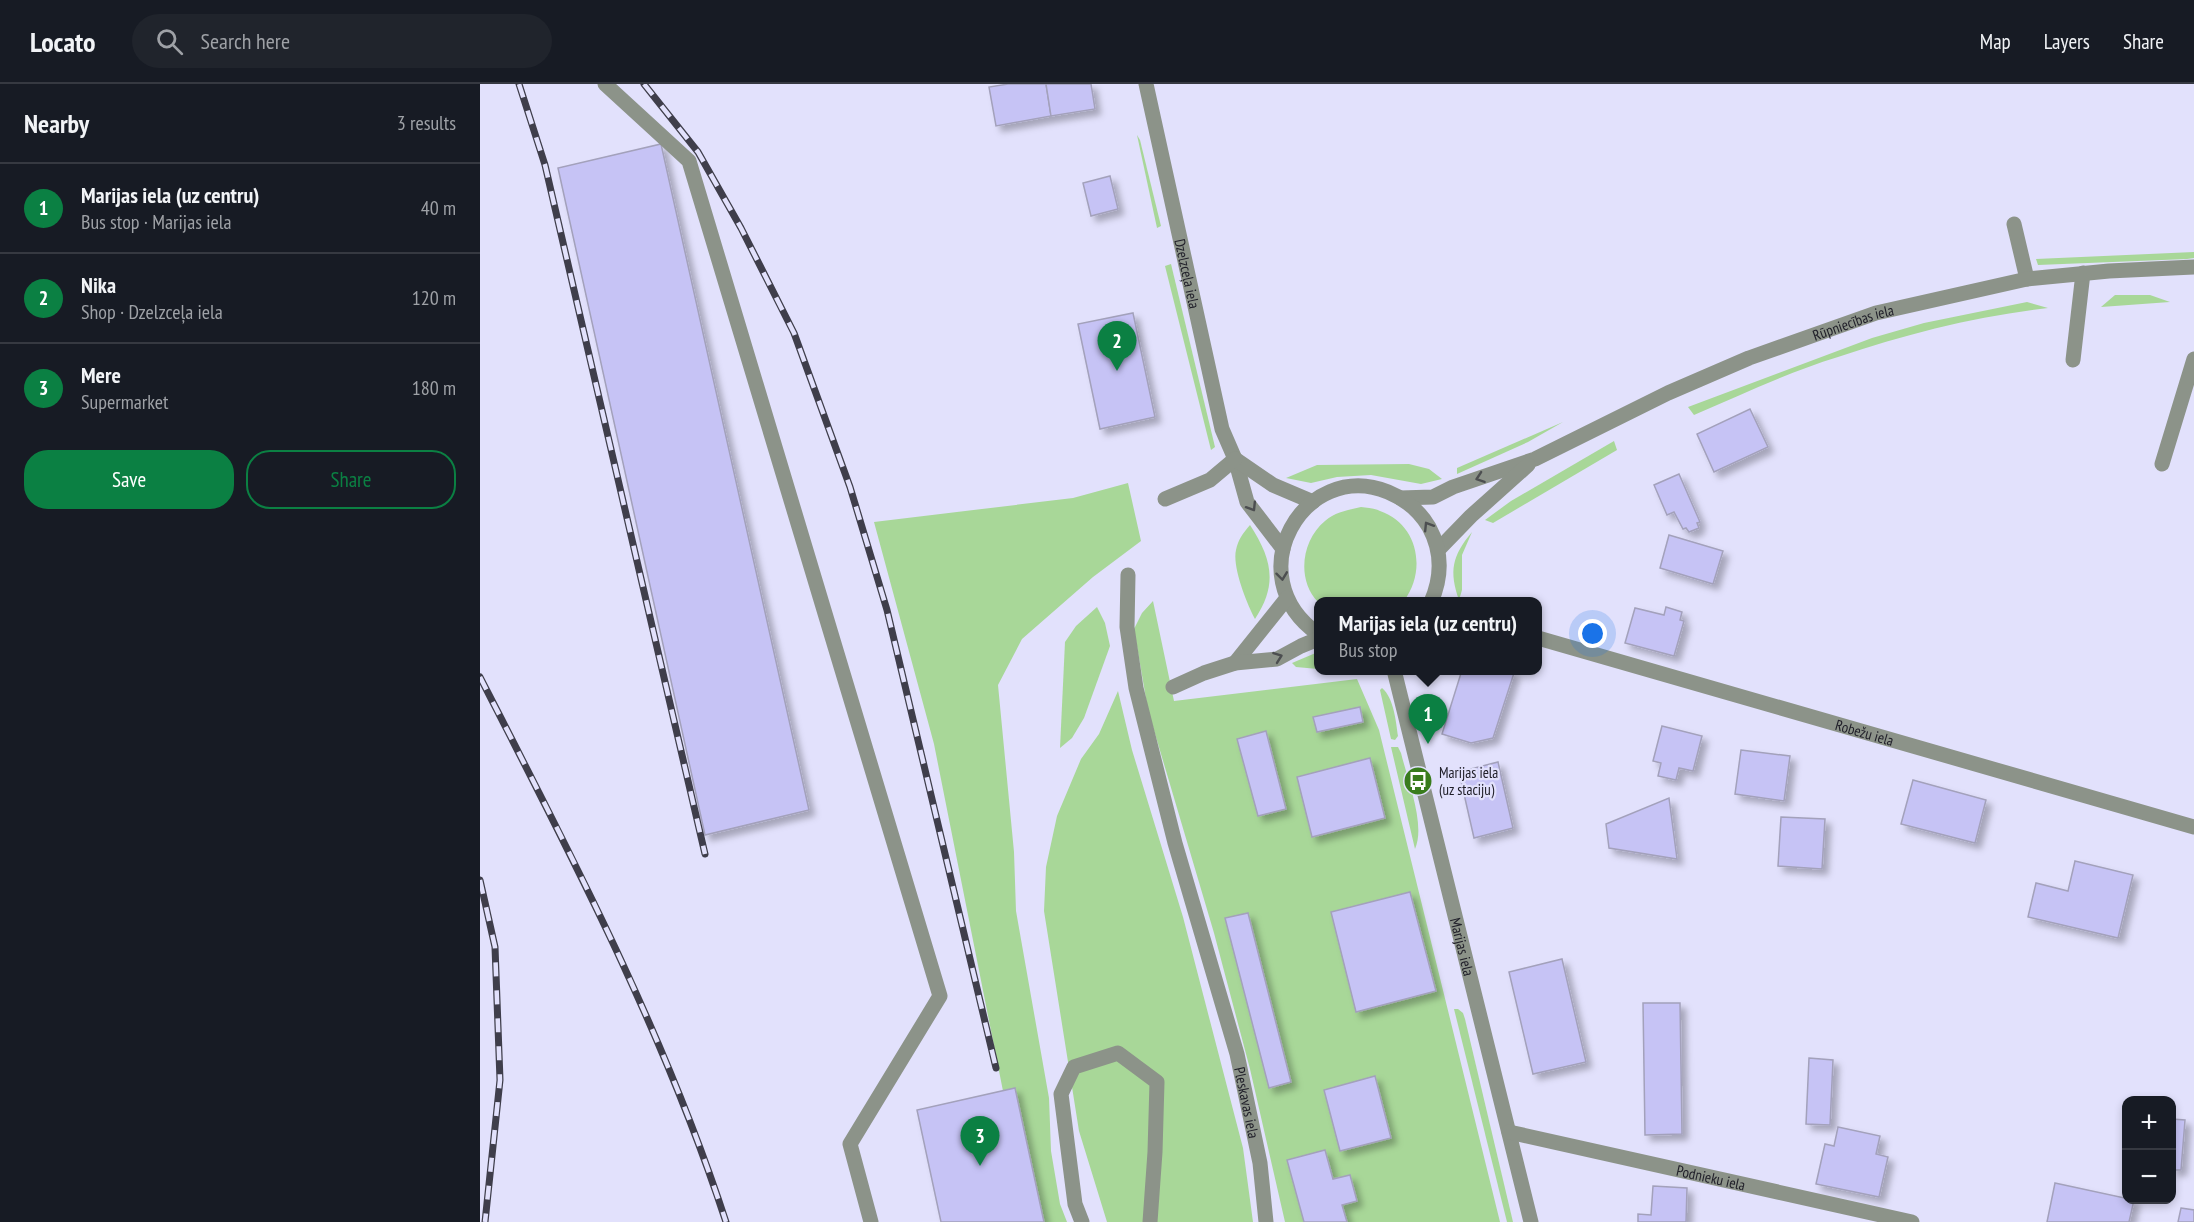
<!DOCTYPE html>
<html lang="en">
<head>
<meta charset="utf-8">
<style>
  :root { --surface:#171b24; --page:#20242c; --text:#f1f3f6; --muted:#9ea1a6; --line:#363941; --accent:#0b8043 }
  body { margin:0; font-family:"PT Sans Narrow",sans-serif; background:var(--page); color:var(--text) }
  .controls { position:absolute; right:18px; bottom:18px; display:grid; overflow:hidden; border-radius:12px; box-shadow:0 3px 9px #0003 }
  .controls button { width:54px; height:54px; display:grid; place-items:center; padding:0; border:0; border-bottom:2px solid var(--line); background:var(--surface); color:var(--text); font:30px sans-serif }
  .you { position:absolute; left:1113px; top:550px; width:21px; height:21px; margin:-15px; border:4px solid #fff; border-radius:50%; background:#1a73e8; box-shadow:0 0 0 9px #1a73e833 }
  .badge { display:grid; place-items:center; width:39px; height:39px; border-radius:50%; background:var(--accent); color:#fff; font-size:20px; font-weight:700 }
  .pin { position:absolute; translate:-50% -50px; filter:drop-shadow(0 2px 3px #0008) }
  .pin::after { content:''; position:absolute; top:32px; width:21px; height:18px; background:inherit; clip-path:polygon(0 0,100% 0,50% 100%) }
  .popup { position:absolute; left:834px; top:513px; width:228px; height:78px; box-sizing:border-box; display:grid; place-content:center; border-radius:12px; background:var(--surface); filter:drop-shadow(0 2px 4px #0005); font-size:20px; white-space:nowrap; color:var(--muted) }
  .popup b { font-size:22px; color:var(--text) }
  .popup::after { content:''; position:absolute; left:50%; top:100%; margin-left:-12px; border:12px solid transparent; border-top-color:var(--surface) }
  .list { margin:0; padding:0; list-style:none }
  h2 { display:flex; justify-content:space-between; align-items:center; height:78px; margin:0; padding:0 24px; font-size:26px }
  h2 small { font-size:20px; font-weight:400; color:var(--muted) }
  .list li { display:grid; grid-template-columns:39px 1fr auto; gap:18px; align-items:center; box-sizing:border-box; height:90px; padding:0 24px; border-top:2px solid var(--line) }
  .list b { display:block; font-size:22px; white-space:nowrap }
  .list p { margin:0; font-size:20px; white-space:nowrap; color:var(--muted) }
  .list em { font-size:20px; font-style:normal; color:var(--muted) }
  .actions { display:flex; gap:12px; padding:18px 24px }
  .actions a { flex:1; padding:14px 0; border:2px solid var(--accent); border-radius:24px; text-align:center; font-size:21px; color:var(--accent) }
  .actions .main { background:var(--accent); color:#fff }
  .icon { flex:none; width:33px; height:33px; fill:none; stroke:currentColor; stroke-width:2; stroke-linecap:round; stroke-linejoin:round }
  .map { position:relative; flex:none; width:1714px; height:1138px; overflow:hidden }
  header { display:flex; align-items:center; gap:36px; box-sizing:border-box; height:84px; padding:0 30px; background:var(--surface); border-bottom:2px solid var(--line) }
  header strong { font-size:28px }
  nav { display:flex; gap:33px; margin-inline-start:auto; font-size:21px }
  .search { width:420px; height:54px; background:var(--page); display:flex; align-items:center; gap:15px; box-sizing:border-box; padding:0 21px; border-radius:33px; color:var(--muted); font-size:22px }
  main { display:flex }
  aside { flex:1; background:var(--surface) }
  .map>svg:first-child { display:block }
  .green { fill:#a8d798 }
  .building { fill:#c6c3f5; stroke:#a3a1bb; stroke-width:1.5; filter:url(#shadow) }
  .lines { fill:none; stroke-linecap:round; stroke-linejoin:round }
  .minor { stroke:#8c9389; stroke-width:15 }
  .rail-casing { stroke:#3f3e4b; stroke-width:7 }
  .rail { stroke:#e2e1fc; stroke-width:4.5; stroke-dasharray:14; stroke-linecap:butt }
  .oneway { stroke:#4c4e50 }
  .labels { text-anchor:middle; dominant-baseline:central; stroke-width:4.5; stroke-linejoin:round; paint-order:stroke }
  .street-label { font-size:15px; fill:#21202a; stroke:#e2e1fc }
  .poi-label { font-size:15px; fill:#21202a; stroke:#e2e1fc; text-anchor:start }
</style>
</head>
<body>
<header>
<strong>Locato</strong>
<div class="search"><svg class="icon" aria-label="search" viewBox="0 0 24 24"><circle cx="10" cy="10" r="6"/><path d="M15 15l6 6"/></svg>Search here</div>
<nav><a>Map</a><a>Layers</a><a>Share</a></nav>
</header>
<main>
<aside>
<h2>Nearby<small>3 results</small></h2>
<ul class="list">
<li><span class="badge">1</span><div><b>Marijas iela (uz centru)</b><p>Bus stop · Marijas iela</p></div><em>40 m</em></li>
<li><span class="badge">2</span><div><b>Nika</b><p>Shop · Dzelzceļa iela</p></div><em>120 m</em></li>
<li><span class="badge">3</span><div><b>Mere</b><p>Supermarket</p></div><em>180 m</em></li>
</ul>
<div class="actions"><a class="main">Save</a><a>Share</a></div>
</aside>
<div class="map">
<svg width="1714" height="1138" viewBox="0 0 1714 1138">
  <defs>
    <filter id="shadow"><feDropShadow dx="5.5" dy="5.5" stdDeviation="3" flood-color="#0004"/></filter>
  </defs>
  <rect width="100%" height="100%" fill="#e2e1fc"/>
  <g class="green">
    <path d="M657,51L660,56L681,142L677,144Z"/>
    <path d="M1714,168V174L1707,175L1558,181L1556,175Z"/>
    <path d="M691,180L735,363L731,366L685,182Z"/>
    <path d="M1635,211H1670L1690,218L1621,223Z"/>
    <path d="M1547,218L1568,224C1497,232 1426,250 1358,273C1309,288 1261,311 1214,331L1208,323L1392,254L1444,239Z"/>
    <path d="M1083,338L1048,358L977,390V384Z"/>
    <path d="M1134,357L1137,366L1013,439L1005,436L1031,417Z"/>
    <path d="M929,380L949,385L962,395L941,400L891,391L857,393L831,399L806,394L837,381Z"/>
    <path d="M648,399L661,457L613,493L542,555L518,601L534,768L536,827L569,1014L571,1067L580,1120L587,1138H564L523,1007L454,660L394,438L593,414Z"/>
    <path d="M881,423C887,424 894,424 900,427C938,440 947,486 924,517L838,518C816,495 822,456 845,437C855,428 868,426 881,423Z"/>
    <path d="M770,441C792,475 798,500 775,535C767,520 752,483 756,466C758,456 763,449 770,441Z"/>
    <path d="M992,448L982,471V506L979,516C969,487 972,472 992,448Z"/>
    <path d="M673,517L694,617L877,595L899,646L1020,1138H805L770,985L734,849L668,626L654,545L662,529Z"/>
    <path d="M617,523L625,539L630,562L604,634L592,654L580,664L585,558L596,542Z"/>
    <path d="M838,568V585L816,583L812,579Z"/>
    <path d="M902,604C914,614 916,638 918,652L915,656L911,655L900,606Z"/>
    <path d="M638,607L652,666L703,833L763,1064L773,1138H627L599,1047L564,827L566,783L577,732L601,675L619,650Z"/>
    <path d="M918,663L921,669C927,694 946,741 935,765L911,663Z"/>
    <path d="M974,925H978L983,929L985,935L1033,1138H1027Z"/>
  </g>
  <g class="building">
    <path d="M528,0H566L571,32L516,42L509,3Z"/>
    <path d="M566,0H611L615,25L571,32Z"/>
    <path d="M181,60L329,726L225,751L78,84Z"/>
    <path d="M630,92L638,125L611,132L603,99Z"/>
    <path d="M653,229L675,333L620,345L598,240Z"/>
    <path d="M1270,325L1288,363L1234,388L1217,350Z"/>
    <path d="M1199,390L1220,438L1217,439L1219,444L1209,448L1206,444L1203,445L1194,428L1187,431L1174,401Z"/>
    <path d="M1189,451L1243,467L1233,500L1180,484Z"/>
    <path d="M1186,523L1202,528L1200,536L1204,537L1194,572L1145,559L1155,524L1184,531Z"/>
    <path d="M982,586H1026L1034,589L1013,654L991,659L962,650Z"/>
    <path d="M880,623L883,638L837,648L833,633Z"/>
    <path d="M1182,642L1222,652L1213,687L1199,684L1196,696L1178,692L1181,679L1173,677Z"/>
    <path d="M786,647L806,725L778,732L757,655Z"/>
    <path d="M1261,666L1310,672L1304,717L1255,710Z"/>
    <path d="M890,674L905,734L832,753L817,693Z"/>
    <path d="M1018,678L1033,744L994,754L979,688Z"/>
    <path d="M1433,696L1506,716L1495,759L1421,740Z"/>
    <path d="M1189,714L1197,775L1129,764L1126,740Z"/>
    <path d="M1301,733L1345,735L1342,785L1298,782Z"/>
    <path d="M1595,777L1653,791L1638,854L1548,833L1556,799L1588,807Z"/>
    <path d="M930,808L956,907L876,928L851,828Z"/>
    <path d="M768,829L811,998L789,1004L745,834Z"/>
    <path d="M1082,875L1106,978L1053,990L1029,888Z"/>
    <path d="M1163,919H1200L1202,1050L1165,1051Z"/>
    <path d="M1329,974L1353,976L1350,1041L1326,1040Z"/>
    <path d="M895,992L911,1054L860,1067L844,1006Z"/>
    <path d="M535,1004L564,1138H461L437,1026Z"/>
    <path d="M1692,1035L1705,1036L1701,1086H1692Z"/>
    <path d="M1358,1043L1400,1052L1396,1070L1408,1073L1399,1113L1336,1100L1345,1060L1354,1062Z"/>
    <path d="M845,1066L853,1095L870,1091L877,1117L862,1121L867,1138H824L807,1076Z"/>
    <path d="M1575,1099L1654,1116L1649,1138H1567Z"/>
    <path d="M1173,1102L1207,1104L1206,1138H1158V1130L1171,1131Z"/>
    <path d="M1701,1124L1714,1126V1138H1698Z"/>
  </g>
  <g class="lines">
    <g class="minor">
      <path d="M125,0L209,77L460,912L370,1060L391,1138"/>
      <path id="s1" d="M666,0L742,345L755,375L767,418L803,465"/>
      <path d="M1534,140L1547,195"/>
      <path d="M1593,276L1603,189"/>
      <path d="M755,375L793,401L833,418"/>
      <path d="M1682,380L1714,275"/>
      <path id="s2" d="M920,414L953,413L973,403L1055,375L1188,309L1269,274L1396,229L1547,195L1629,187L1714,183"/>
      <path d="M685,415L730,396L755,375"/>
      <path d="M958,466L991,432L1048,381"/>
      <path id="s3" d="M648,491L647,543L656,604L695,759L757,970L780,1079L786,1138"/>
      <path d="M838,550C756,492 824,374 908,408C925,415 939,426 949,443C962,467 962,493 951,518"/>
      <path id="s4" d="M1058,554L1714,743"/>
      <path d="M755,579L807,514"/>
      <path id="s5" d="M914,586L1051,1138"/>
      <path d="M693,603L724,589L755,579L797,575L821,562L838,555"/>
      <path id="s6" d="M1029,1048L1432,1138"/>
      <path d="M602,1138L595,1120L581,1010L594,983L638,969L677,998L675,1068L670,1138"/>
    </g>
    <g class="rail-casing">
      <g id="rail">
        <path d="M39,0L65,81L225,770"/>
        <path d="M164,0L218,68L261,144L314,249L370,403L407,526L516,984"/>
        <path d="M0,593C91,771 184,948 246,1138"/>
        <path d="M0,796L15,863L20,996L5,1138"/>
      </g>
    </g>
    <use href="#rail" class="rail"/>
  </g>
  <defs><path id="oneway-chevron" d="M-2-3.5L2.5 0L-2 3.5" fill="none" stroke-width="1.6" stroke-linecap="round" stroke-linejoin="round" transform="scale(1.5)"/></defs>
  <g class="oneway">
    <use href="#oneway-chevron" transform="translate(1000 394) rotate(161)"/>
    <use href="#oneway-chevron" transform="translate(772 423) rotate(58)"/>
    <use href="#oneway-chevron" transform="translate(948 442) rotate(-122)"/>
    <use href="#oneway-chevron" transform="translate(802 492) rotate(83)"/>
    <use href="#oneway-chevron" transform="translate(798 573) rotate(-20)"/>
  </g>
  <defs>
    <g id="bus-disc" transform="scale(1.5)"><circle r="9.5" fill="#397c1d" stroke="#e2e1fc"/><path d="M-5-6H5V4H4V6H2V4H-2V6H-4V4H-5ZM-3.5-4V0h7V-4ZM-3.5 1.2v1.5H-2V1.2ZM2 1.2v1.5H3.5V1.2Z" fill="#fff"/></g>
  </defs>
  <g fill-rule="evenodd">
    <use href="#bus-disc" x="938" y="697"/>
  </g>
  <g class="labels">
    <g class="street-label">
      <text stroke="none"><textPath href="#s1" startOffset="194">Dzelzceļa iela</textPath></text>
      <text stroke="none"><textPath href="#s2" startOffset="489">Rūpniecības iela</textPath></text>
      <text stroke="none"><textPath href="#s4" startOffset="340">Robežu iela</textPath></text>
      <text stroke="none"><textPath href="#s5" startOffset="285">Marijas iela</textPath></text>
      <text stroke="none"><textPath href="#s3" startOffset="543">Pleskavas iela</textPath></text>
      <text stroke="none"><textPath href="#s6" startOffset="207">Podnieku iela</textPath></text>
    </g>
    <g class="poi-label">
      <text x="959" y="688">Marijas iela<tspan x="959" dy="17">(uz staciju)</tspan></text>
    </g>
  </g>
</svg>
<div class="controls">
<button>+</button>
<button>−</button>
</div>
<div class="you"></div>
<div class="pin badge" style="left:948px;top:660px">1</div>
<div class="popup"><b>Marijas iela (uz centru)</b>Bus stop</div>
<div class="pin badge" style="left:637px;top:287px">2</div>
<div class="pin badge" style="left:500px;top:1082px">3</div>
</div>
</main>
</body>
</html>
